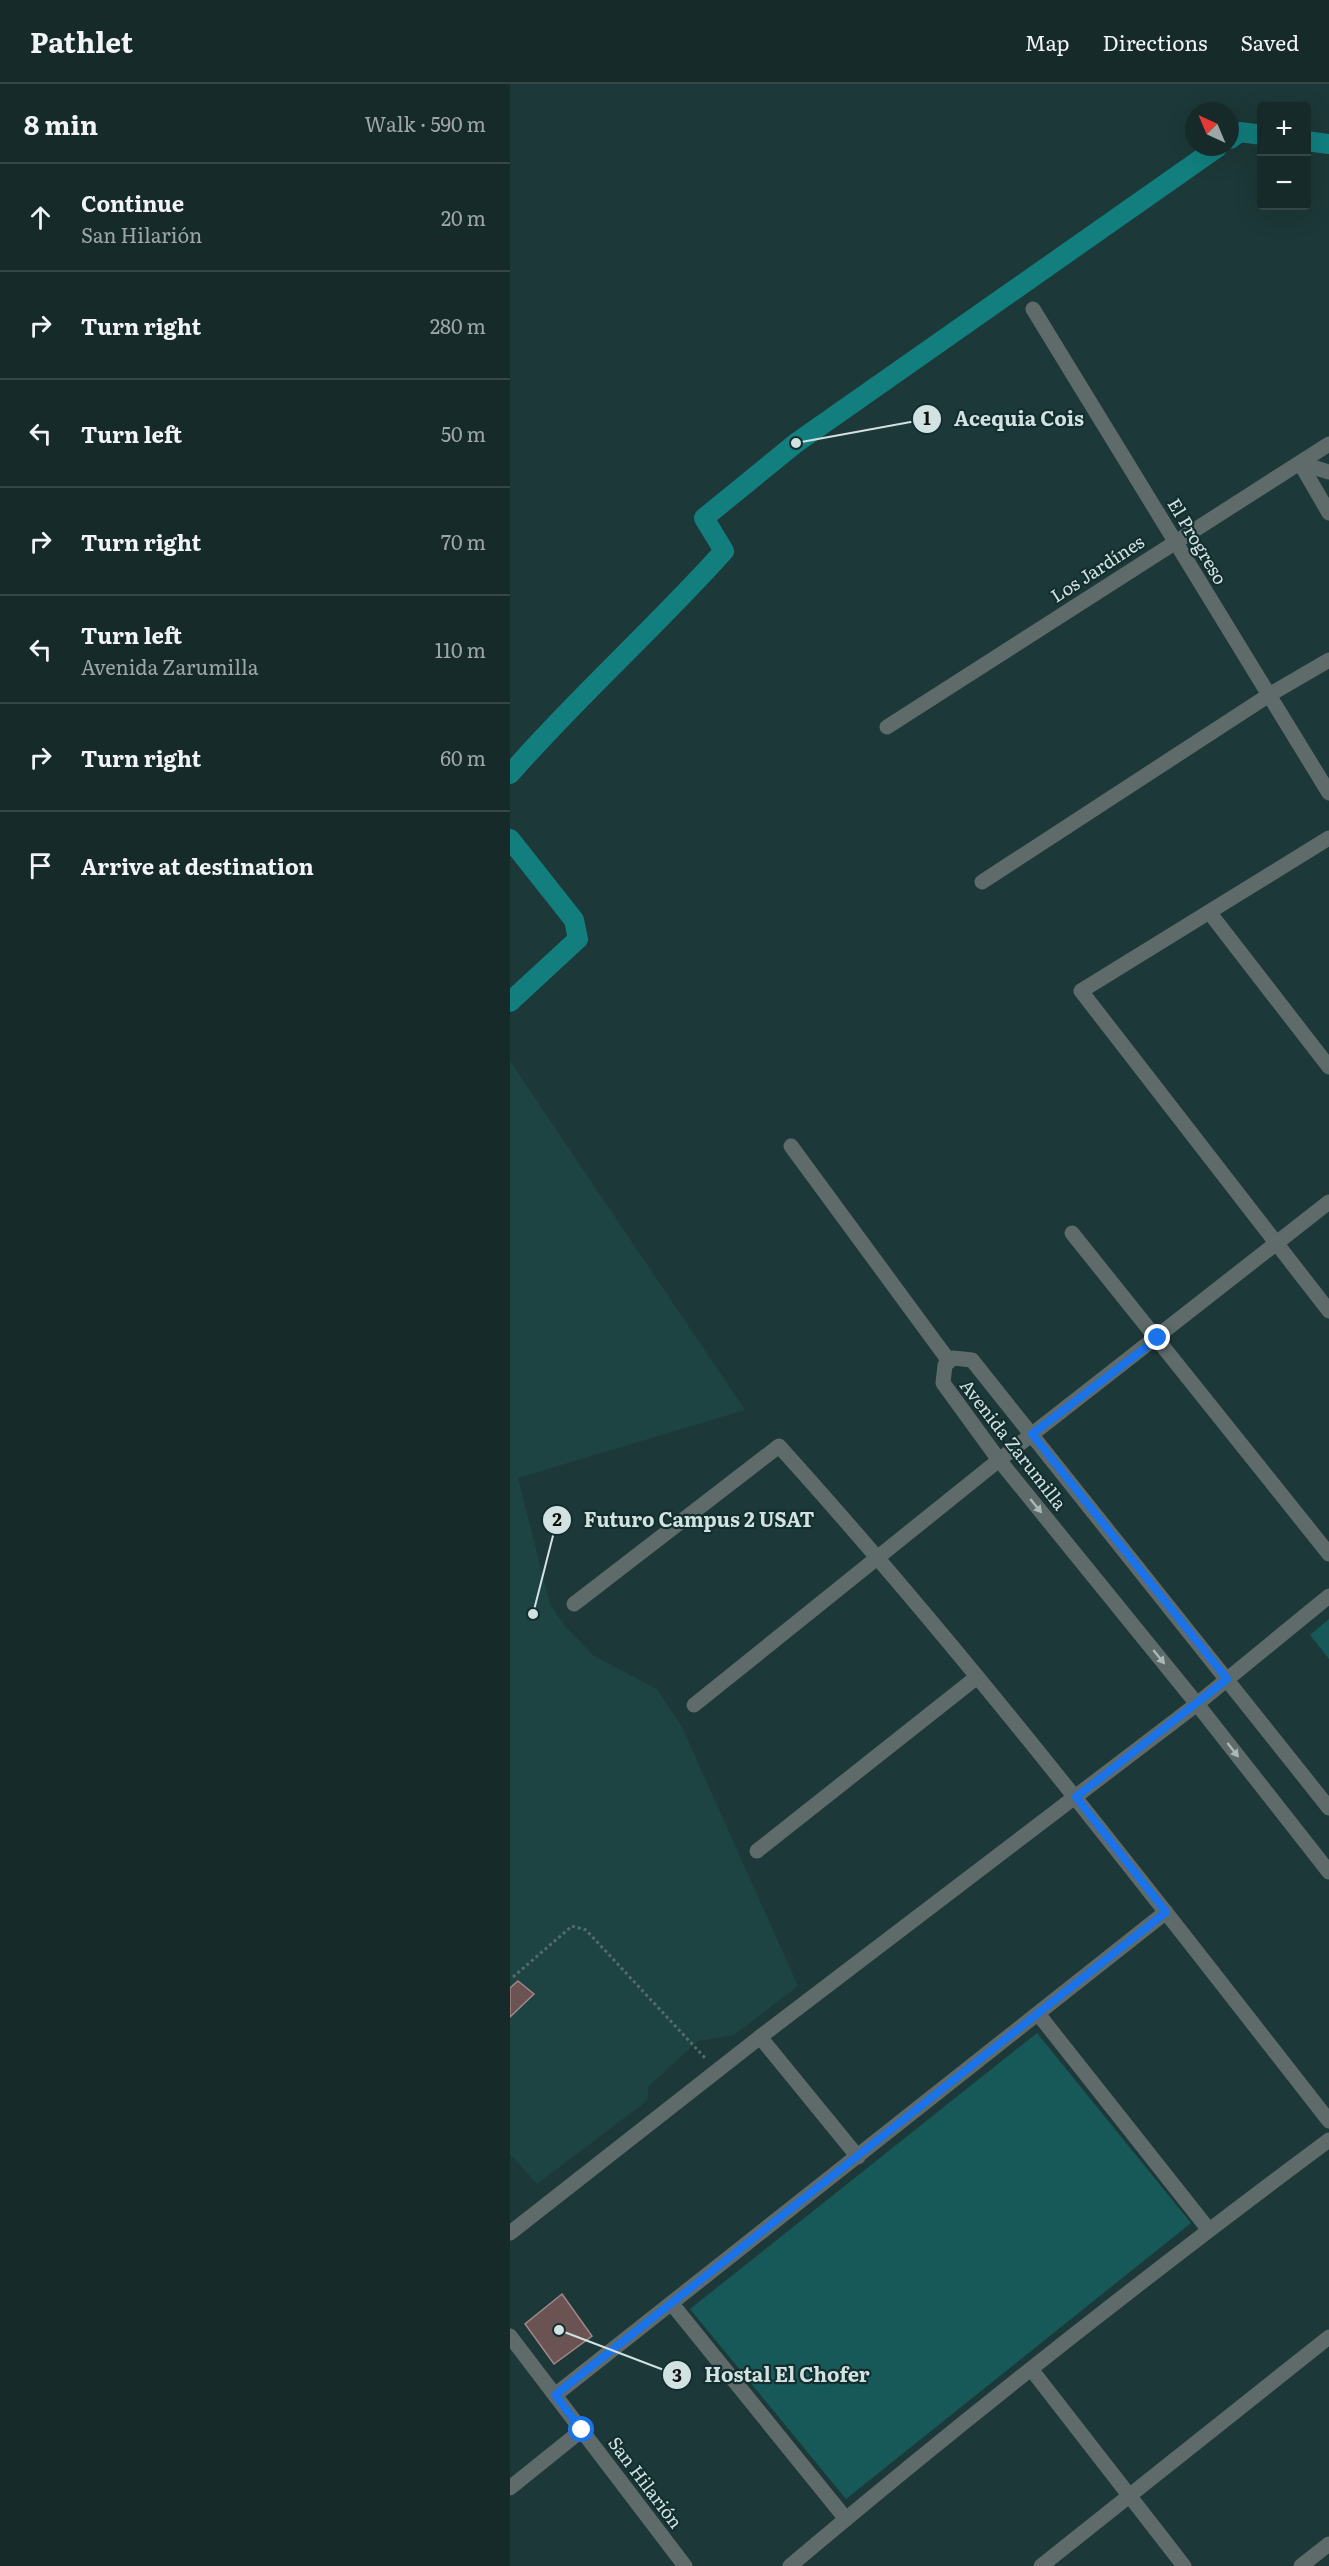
<!DOCTYPE html>
<html lang="en">
<head>
<meta charset="utf-8">
<style>
  :root { --surface:#162a2a; --page:#233636; --text:#f1f3f6; --muted:#9ea7a8; --line:#354647 }
  body { margin:0; font-family:Literata,serif; background:var(--page); color:var(--text) }
  .controls { position:absolute; right:18px; top:18px; display:grid; overflow:hidden; border-radius:6px; box-shadow:0 6px 24px #0002 }
  .controls button { width:54px; height:54px; display:grid; place-items:center; padding:0; border:0; border-bottom:2px solid var(--line); background:var(--surface); color:var(--text); font:30px sans-serif }
  .compass { position:absolute; left:675px; top:18px; width:54px; height:54px; border-radius:50%; background:var(--surface); box-shadow:0 6px 24px #0002; rotate:316deg }
  .stop { position:absolute; width:18px; height:18px; margin:-14px; border:4px solid #1a73e8; border-radius:50%; background:#fff }
  .stop.end { background:#1a73e8; border-color:#fff; box-shadow:0 2px 6px #0008 }
  .list { margin:0; padding:0; list-style:none }
  h2 { display:flex; justify-content:space-between; align-items:center; height:78px; margin:0; padding:0 24px; font-size:26px }
  h2 small { font-size:20px; font-weight:400; color:var(--muted) }
  .list li { display:grid; grid-template-columns:39px 1fr auto; gap:18px; align-items:center; box-sizing:border-box; height:108px; padding:0 24px; border-top:2px solid var(--line) }
  .list b { display:block; font-size:22px; white-space:nowrap }
  .list p { margin:0; font-size:20px; white-space:nowrap; color:var(--muted) }
  .list em { font-size:20px; font-style:normal; color:var(--muted) }
  .icon { flex:none; width:33px; height:33px; fill:none; stroke:currentColor; stroke-width:2; stroke-linecap:round; stroke-linejoin:round }
  .map { position:relative; flex:none; width:819px; height:2482px; overflow:hidden }
  header { display:flex; align-items:center; gap:36px; box-sizing:border-box; height:84px; padding:0 30px; background:var(--surface); border-bottom:2px solid var(--line) }
  header strong { font-size:28px }
  nav { display:flex; gap:33px; margin-inline-start:auto; font-size:21px }
  main { display:flex }
  aside { flex:1; background:var(--surface) }
  .map>svg:first-child { display:block }
  .built { fill:#1e4343 }
  .green { fill:#175959 }
  .lines { fill:none; stroke-linecap:round; stroke-linejoin:round }
  .canal { stroke:#127e7e; stroke-width:20 }
  .building { fill:#6b5353; stroke:#a28787; stroke-width:1.5 }
  .path { stroke:#546b6b; stroke-width:3; stroke-dasharray:3 3; stroke-linecap:butt }
  .minor { stroke:#5f6b6b; stroke-width:15 }
  .oneway { fill:#aab8b8 }
  .route { stroke:#1a73e8; stroke-width:8 }
  .labels { text-anchor:middle; dominant-baseline:central; stroke-width:4.5; stroke-linejoin:round; paint-order:stroke }
  .street-label { font-size:18px; fill:#d2e1e1; stroke:#132e2e }
  .leader { fill:none; stroke:#d2e1e1; stroke-width:2 }
  .callout-dot { fill:#d2e1e1; stroke:#132e2e; stroke-width:2 }
  .mark-label { font-size:18px; text-anchor:middle; font-weight:bold; fill:#111 }
  .callout-label { font-size:20px; text-anchor:middle; font-weight:bold; fill:#d2e1e1; stroke:#132e2e; stroke-width:4.5; stroke-linejoin:round; paint-order:stroke }
</style>
</head>
<body>
<header>
<strong>Pathlet</strong>
<nav><a>Map</a><a>Directions</a><a>Saved</a></nav>
</header>
<main>
<aside>
<h2>8 min<small>Walk · 590 m</small></h2>
<ul class="list">
<li><svg class="icon" aria-label="ahead" viewBox="0 0 24 24"><path d="M12 20V5M6 11l6-6 6 6"/></svg><div><b>Continue</b><p>San Hilarión</p></div><em>20 m</em></li>
<li><svg class="icon" aria-label="right" viewBox="0 0 24 24"><path d="M7 20v-9h11M14 6l5 5-5 5"/></svg><div><b>Turn right</b></div><em>280 m</em></li>
<li><svg class="icon" aria-label="left" viewBox="0 0 24 24"><path d="M17 20v-9H6M10 6l-5 5 5 5"/></svg><div><b>Turn left</b></div><em>50 m</em></li>
<li><svg class="icon" aria-label="right" viewBox="0 0 24 24"><path d="M7 20v-9h11M14 6l5 5-5 5"/></svg><div><b>Turn right</b></div><em>70 m</em></li>
<li><svg class="icon" aria-label="left" viewBox="0 0 24 24"><path d="M17 20v-9H6M10 6l-5 5 5 5"/></svg><div><b>Turn left</b><p>Avenida Zarumilla</p></div><em>110 m</em></li>
<li><svg class="icon" aria-label="right" viewBox="0 0 24 24"><path d="M7 20v-9h11M14 6l5 5-5 5"/></svg><div><b>Turn right</b></div><em>60 m</em></li>
<li><svg class="icon" aria-label="arrive" viewBox="0 0 24 24"><path d="M6 21V4h12l-3 4 3 4H6"/></svg><div><b>Arrive at destination</b></div></li>
</ul>
</aside>
<div class="map">
<svg width="819" height="2482" viewBox="0 0 819 2482">
  <rect width="100%" height="100%" fill="#1d3838"/>
  <path class="built" d="M0,977L235,1326L8,1394L40,1520L54,1541L84,1572L147,1605L172,1643L288,1902L224,1951L188,1957L139,2002L137,2017L27,2100L0,2070Z"/>
  <g class="green">
    <path d="M819,1535V1575L800,1551Z"/>
    <path d="M527,1949L681,2139L336,2415L180,2225Z"/>
  </g>
  <g class="lines">
    <g class="canal">
      <path d="M720,55L730,48L752,51"/>
      <path d="M796,57L819,60"/>
      <path d="M0,690C68,612 145,544 214,467L194,434L286,359L708,63"/>
      <path d="M0,755L64,836L68,855L0,918"/>
    </g>
  </g>
  <g class="building">
    <path d="M8,1897L24,1910L0,1933V1904Z"/>
    <path d="M52,2210L82,2252L44,2280L15,2240Z"/>
  </g>
  <g class="lines">
    <path class="path" d="M3,1893L62,1842L76,1846L196,1975"/>
    <g class="minor">
      <path d="M523,225L819,709"/>
      <path d="M790,379L819,429"/>
      <path d="M790,379L819,388"/>
      <path d="M377,643L819,360"/>
      <path d="M819,754L571,907L819,1227"/>
      <path d="M472,798L759,611L819,576"/>
      <path d="M699,828L819,983"/>
      <path d="M281,1062L439,1277"/>
      <path d="M562,1149L819,1470"/>
      <path d="M64,1520L269,1362C464,1578 640,1808 819,2037"/>
      <path d="M184,1621L489,1376L819,1118"/>
      <path d="M819,1724L462,1276L443,1274L435,1281L433,1299L489,1376L687,1620L819,1788"/>
      <path d="M247,1767L467,1593"/>
      <path d="M529,1931L699,2146"/>
      <path d="M250,1953L348,2073"/>
      <path d="M0,2149L250,1953L687,1620L819,1512"/>
      <path d="M162,2220L336,2435"/>
      <path d="M0,2252L175,2482"/>
      <path d="M521,2285L674,2482"/>
      <path d="M45,2311L656,1828"/>
      <path d="M0,2404L72,2346"/>
      <path d="M280,2482C455,2334 635,2193 819,2056"/>
      <path d="M531,2482L819,2253"/>
      <path d="M791,2482L819,2460"/>
    </g>
  </g>
  <defs><path id="oneway-solid" d="M-6-.8H1V-3.2L6.5 0L1 3.2V.8H-6Z" transform="scale(1.5)"/></defs>
  <g class="oneway">
    <use href="#oneway-solid" transform="translate(526 1422) rotate(51)"/>
    <use href="#oneway-solid" transform="translate(649 1573) rotate(51)"/>
    <use href="#oneway-solid" transform="translate(723 1666) rotate(52)"/>
  </g>
  <g class="lines">
    <path class="route" d="M72,2346L45,2311L656,1828L566,1713L717,1595L522,1350L648,1254"/>
  </g>
  <g class="labels">
    <g class="street-label">
      <text transform="translate(688 457) rotate(59)">El Progreso</text>
      <text transform="translate(587 484) rotate(-33)">Los Jardínes</text>
      <text transform="translate(504 1360) rotate(52)">Avenida Zarumilla</text>
      <text transform="translate(136 2398) rotate(53)">San Hilarión</text>
    </g>
  </g>
  <path class="leader" d="M286 359L417 335M23 1530L47 1436M49 2246L167 2291"/>
  <g class="callout-dot">
    <circle cx="286" cy="359" r="6"/>
    <circle cx="23" cy="1530" r="6"/>
    <circle cx="49" cy="2246" r="6"/>
    <circle cx="417" cy="335" r="15"/>
    <circle cx="47" cy="1436" r="15"/>
    <circle cx="167" cy="2291" r="15"/>
  </g>
  <g class="mark-label">
    <text x="417" y="341">1</text>
    <text x="47" y="1442">2</text>
    <text x="167" y="2298">3</text>
  </g>
  <g class="callout-label">
    <text x="509" y="342">Acequia Cois</text>
    <text x="189" y="1443">Futuro Campus 2 USAT</text>
    <text x="277" y="2298">Hostal El Chofer</text>
  </g>
</svg>
<div class="controls">
<button>+</button>
<button>−</button>
</div>
<svg class="compass" viewBox="-18 -18 36 36"><path d="M0-13l5 13h-10z" fill="#e53935"/><path d="M0 13l5-13h-10z" fill="#9ea7a8"/></svg>
<div class="stop" style="left:72px;top:2346px"></div>
<div class="stop end" style="left:648px;top:1254px"></div>
</div>
</main>
</body>
</html>
